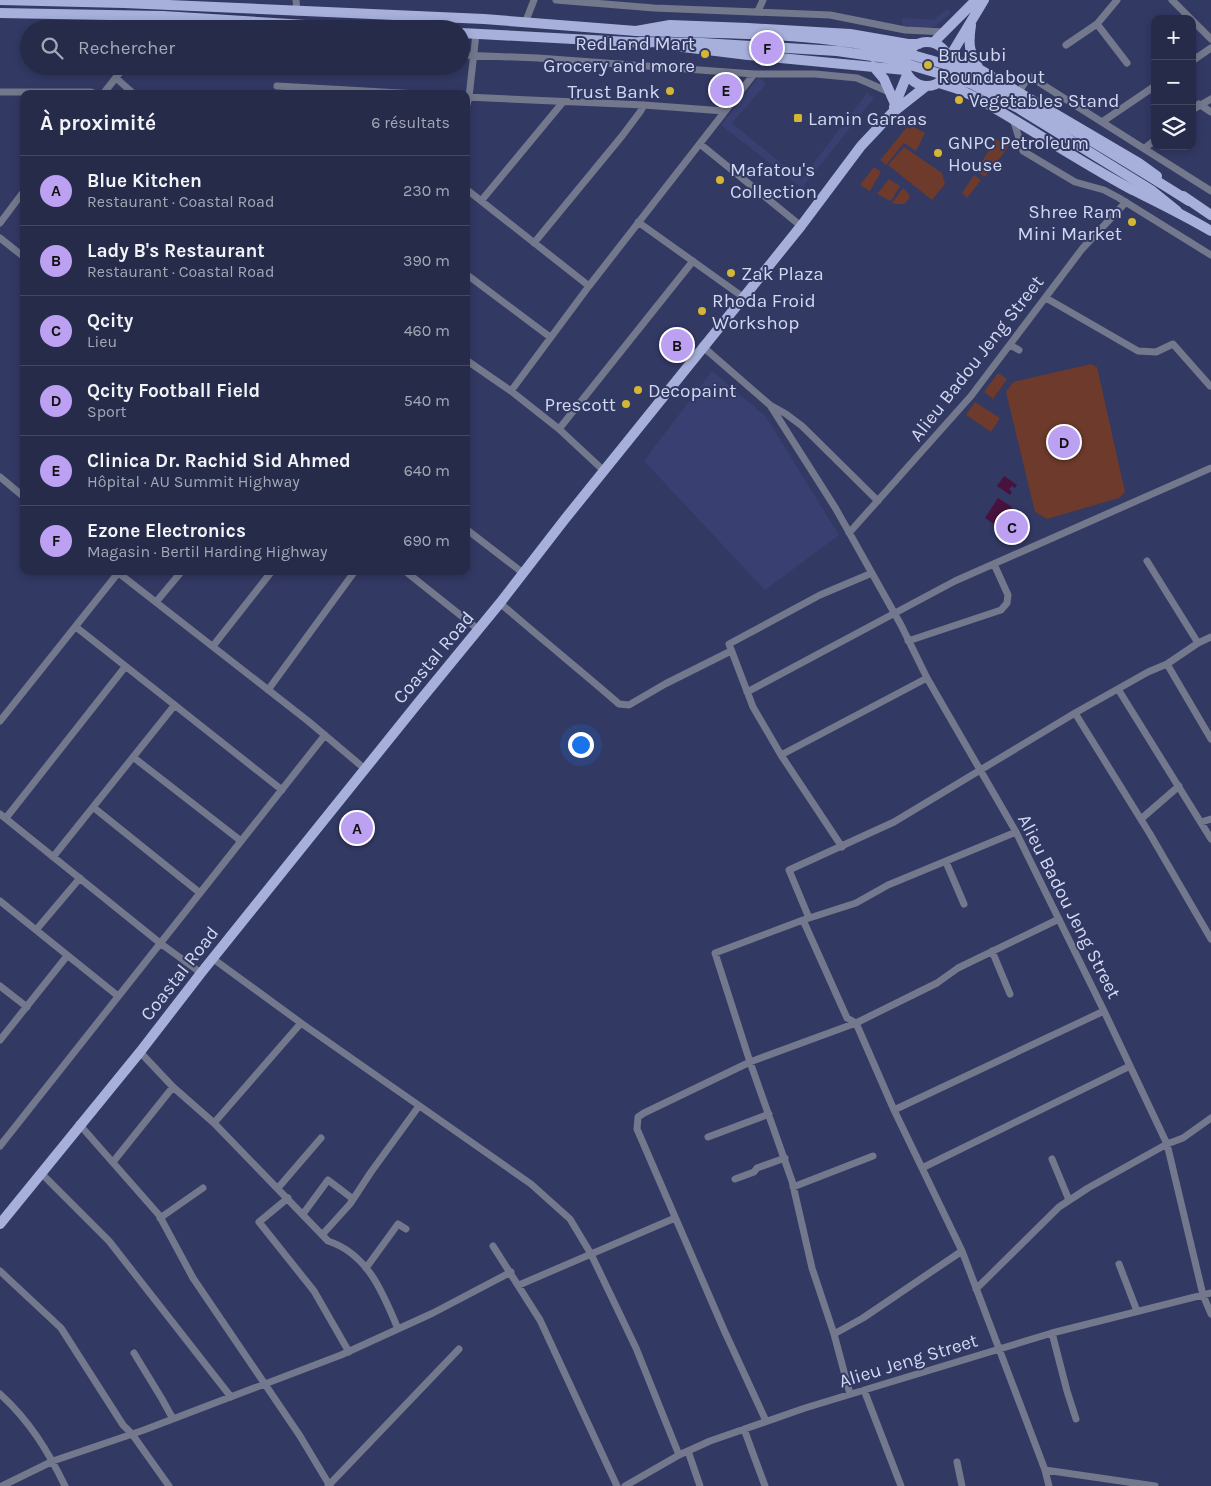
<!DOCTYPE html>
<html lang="fr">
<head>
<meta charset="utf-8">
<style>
	body { margin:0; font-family:Karla,sans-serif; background:#323754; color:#f1f3f6 }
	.controls { position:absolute; right:15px; top:15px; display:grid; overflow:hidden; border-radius:10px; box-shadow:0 2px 8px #0003 }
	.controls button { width:45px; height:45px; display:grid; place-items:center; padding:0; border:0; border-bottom:1px solid #424762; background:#262b4a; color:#f1f3f6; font:25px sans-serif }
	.you { position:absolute; left:580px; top:744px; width:18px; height:18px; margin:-12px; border:4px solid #fff; border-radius:50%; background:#1a73e8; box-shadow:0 0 0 8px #1a73e833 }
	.badge { display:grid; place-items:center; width:32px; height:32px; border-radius:50%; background:#bca0f2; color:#111; font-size:16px; font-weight:700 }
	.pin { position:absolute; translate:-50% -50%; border:2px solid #fff; box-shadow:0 1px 5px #0006 }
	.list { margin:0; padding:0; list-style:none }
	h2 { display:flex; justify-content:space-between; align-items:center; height:65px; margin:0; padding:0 20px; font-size:21px }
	h2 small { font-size:16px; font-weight:400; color:#a4a7b5 }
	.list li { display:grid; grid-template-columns:32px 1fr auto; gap:15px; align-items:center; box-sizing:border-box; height:70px; padding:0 20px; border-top:1px solid #424762 }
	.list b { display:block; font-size:19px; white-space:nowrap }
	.list p { margin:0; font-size:16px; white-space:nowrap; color:#a4a7b5 }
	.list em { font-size:16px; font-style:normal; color:#a4a7b5 }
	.icon { flex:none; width:28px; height:28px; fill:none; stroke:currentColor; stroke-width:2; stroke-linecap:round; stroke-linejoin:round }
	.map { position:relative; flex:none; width:1211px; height:1486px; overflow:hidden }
	.search { position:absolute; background:#262b4a; box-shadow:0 2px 8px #0003; left:20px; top:20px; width:450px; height:55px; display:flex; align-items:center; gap:12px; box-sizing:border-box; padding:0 18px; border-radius:28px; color:#a4a7b5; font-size:19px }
	.panel { position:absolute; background:#262b4a; box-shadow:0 2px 8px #0003; left:20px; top:90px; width:450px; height:485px; border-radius:10px }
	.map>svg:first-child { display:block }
	.built { fill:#394071 }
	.green { fill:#6d3a2c }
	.water { fill:#47123e }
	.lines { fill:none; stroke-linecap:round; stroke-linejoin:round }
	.street { stroke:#73788d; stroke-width:7 }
	.primary { stroke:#a7b0db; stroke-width:10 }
	.primary-bridge { stroke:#a7b0db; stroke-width:10 }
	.poi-dot { fill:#d4b635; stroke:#323963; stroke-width:2 }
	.labels { text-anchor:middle; stroke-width:4; stroke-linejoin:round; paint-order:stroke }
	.poi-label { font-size:19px; fill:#d2d8f2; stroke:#323963; text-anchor:start }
	.street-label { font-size:19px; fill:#d2d8f2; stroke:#323963 }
</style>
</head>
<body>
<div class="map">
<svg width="1211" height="1486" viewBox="0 0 1211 1486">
	<rect width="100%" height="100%" fill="#323963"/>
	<path class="built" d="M947,9L951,13L934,27L903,29L902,18L934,20Z
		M759,77L766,84L732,123L801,180L867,93L874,98L802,188L721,125Z
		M712,371L766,417L839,535L765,590L644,461Z"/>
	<path class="green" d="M912,126L925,133L916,151L904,143L886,165L880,160L907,127L910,129Z
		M996,139L1009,146L985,177L976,171Z
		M904,147L942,173L945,184L932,200L888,165Z
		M874,167L881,172L870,191L860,185Z
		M974,175L981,180L967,198L962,193Z
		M889,179L900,186L891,201L877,194Z
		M903,188L908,193L910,197L905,204H897L892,203Z
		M1091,364L1097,367L1125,492L1119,498L1047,519L1035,512L1006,392L1013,382Z
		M998,373L1007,379L993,399L984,392Z
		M975,402L1000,418L991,432L966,415Z"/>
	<path class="water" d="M1004,476L1017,485L1015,488L1012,486L1009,489L1012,492L1010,495L997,486Z
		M998,498L1012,507L998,527L985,518Z"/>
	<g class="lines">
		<path class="street" d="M296,0L297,12
			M556,0L654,8L830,15L905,30L945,32
			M1172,0L1191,19
			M758,11L763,0
			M1192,20L1211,39
			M525,23L534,0
			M1097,24L1127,63
			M154,29L163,16
			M1066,45L1097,24L1117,0
			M461,55L538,58L754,74H815L857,78L889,92
			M1192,61L1211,48
			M116,78L134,94
			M277,86L418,94
			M0,92H91L96,94
			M1019,92L1029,76L1211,191
			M103,94L125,66
			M466,97L644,105L724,111
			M1199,104L1211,112
			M466,108L469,97L476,34
			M1192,110L1211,99
			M1013,119L1023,151L1075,182L1104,190L1119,198L1211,255
			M1102,122L1155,86
			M700,144L801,226
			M1145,148L1155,140
			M466,189L589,286
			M481,201L563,102
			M638,222L743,297
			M0,223L24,191
			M0,238L24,257
			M534,243L622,136L640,112L644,105
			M466,274L550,337
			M1046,298L1138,351L1156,352L1173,344L1210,386
			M1010,345L1019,350
			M702,346L770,405L786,414L802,426L878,501
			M466,360L511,391L559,429L603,470
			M511,391L589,286L754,74
			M770,405L836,509L901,625L927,678L1016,832L1104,1011L1167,1144L1203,1295L1211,1314
			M559,429L693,261
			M0,477L24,497
			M466,529L523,573
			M849,533L971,396L1082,249L1126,202
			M1147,561L1198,643
			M116,571L308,721L365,769
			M405,571L479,630
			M156,602L182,571
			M500,603C540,638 580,670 619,704L629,705L665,684L731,651
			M76,627L282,790
			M908,641L1001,610L1007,603L1008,595L994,564
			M213,646L272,571
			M1167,664L1211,739
			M1118,689L1211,839
			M268,690L355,571
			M747,692L955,581L1211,468
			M1075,713L1150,834L1211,939
			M0,721L118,573
			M781,755L927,678
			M133,757L241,841
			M93,807L200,893
			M0,814L160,943L201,973
			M6,818L125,667
			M1141,819L1179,786
			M1201,822L1211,819
			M1016,832L888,885L856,903L803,920L847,1018L856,1023L894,1110L962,1251L1045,1470L1049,1486
			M842,847L781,755L753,707L729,644L820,595L872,573
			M53,857L174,706
			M946,862L964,904
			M0,901L118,996
			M809,918L789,870L894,822L1075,713L1148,672L1167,664L1198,643L1211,637
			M36,930L80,878
			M992,951L1010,994
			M212,958L301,1023L531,1184L570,1219L591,1254L636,1348L679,1455
			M0,986L27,1007
			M0,1040L67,956
			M140,1052L173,1087L214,1123L328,1241C368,1254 383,1293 398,1329
			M894,1110L1104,1011
			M214,1123L301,1023
			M79,1124L159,1215L193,1278L300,1436L330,1486
			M708,1137L769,1114
			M0,1146L325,735
			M1052,1159L1069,1200
			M113,1162L173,1087
			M922,1168L1130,1066
			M41,1173L109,1241L231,1397
			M735,1179L754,1172L757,1168L785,1158
			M793,1187L873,1156
			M278,1188L321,1138
			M288,1198L259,1222L314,1291L349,1352
			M303,1214L328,1180L353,1199
			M160,1218L203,1188
			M322,1235L350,1204L371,1172L419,1106
			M493,1246L540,1320L617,1486
			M1119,1264L1137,1311
			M366,1268L398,1224L406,1229
			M0,1271L61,1328L123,1425L132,1434L169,1486
			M519,1285L675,1218
			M976,1289L1059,1207L1088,1188L1167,1144L1183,1138L1211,1118
			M1052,1333L1067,1391L1076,1419
			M834,1334L863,1318L962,1251
			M134,1353L162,1399L173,1419
			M864,1390L901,1486
			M0,1394C29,1420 48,1451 65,1486
			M850,1394L834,1334L812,1268L792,1181L750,1062L856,1023L937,983L958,968L1059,919
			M766,1421L724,1330L637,1129L638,1117L644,1113L750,1062L715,953L803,920
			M744,1429L765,1486
			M688,1451L700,1486
			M957,1462L962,1486
			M1045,1470L1155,1486
			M2,1486L53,1461L144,1430L341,1355L433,1313L511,1272
			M328,1486L459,1349
			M625,1486L679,1455L710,1441L805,1408L1052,1333L1211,1293"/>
		<path class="primary" d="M0,0L124,3L484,19L636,31L670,25L748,28L850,34L908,44H919
			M984,0L949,58L979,69L1139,163L1157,176
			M0,13L163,16L369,29
			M971,25C968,45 969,51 979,69
			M461,33L648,43
			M905 64a22 22 0 1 1 44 0a22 22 0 1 1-44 0Z
			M933,43L976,0
			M675,46L748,55L905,70
			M873,66L884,79L895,104
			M939,83L958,89L977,98C1028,127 1077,160 1129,188C1157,202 1184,215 1211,231
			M894,107L907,75
			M1183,196L1211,215
			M0,1224L140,1052L201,973L418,703L500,603L565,519L801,226L861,146L892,113L925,87"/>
		<path class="primary-bridge" d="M636,31C732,34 830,31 923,58C936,62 950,65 962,70C987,81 1010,94 1033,107C1086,137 1138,169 1189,201
			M640,42L702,43L837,51L886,58L934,72L972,84L1018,108L1151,190L1177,211"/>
	</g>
	<g class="poi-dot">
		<circle cx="705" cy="54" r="5"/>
		<circle cx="928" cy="65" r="5"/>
		<circle cx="670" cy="91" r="5"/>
		<circle cx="959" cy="100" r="5"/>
		<rect x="793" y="113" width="10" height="10" rx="2.5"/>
		<circle cx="938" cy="153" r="5"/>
		<circle cx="720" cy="180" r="5"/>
		<circle cx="1132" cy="222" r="5"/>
		<circle cx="731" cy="273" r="5"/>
		<circle cx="702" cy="311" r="5"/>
		<circle cx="638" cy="390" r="5"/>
		<circle cx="626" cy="404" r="5"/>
	</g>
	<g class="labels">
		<g class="poi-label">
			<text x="695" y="50" text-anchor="end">RedLand Mart<tspan x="695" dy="22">Grocery and more</tspan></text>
			<text x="938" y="61">Brusubi<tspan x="938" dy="22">Roundabout</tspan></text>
			<text x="660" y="98" text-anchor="end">Trust Bank</text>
			<text x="969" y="107">Vegetables Stand</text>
			<text x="808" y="125">Lamin Garaas</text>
			<text x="948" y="149">GNPC Petroleum<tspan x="948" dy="22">House</tspan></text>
			<text x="730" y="176">Mafatou's<tspan x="730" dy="22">Collection</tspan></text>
			<text x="1122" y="218" text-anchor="end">Shree Ram<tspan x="1122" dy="22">Mini Market</tspan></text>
			<text x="741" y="280">Zak Plaza</text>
			<text x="712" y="307">Rhoda Froid<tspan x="712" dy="22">Workshop</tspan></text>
			<text x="648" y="397">Decopaint</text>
			<text x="616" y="411" text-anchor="end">Prescott</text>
		</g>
		<g class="street-label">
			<text transform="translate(976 358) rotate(-52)" y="7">Alieu Badou Jeng Street</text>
			<text transform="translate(433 657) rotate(-50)" y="7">Coastal Road</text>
			<text transform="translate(1070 906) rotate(63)" y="7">Alieu Badou Jeng Street</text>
			<text transform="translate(179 973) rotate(-52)" y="7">Coastal Road</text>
			<text transform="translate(908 1360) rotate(-17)" y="7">Alieu Jeng Street</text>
		</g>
	</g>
</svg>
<div class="controls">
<button>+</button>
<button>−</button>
<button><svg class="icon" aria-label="layers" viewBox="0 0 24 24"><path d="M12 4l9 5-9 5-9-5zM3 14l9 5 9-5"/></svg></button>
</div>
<div class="you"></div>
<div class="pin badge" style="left:357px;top:828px">A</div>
<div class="pin badge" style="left:677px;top:345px">B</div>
<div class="pin badge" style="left:1012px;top:527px">C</div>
<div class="pin badge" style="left:1064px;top:442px">D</div>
<div class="pin badge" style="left:726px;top:90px">E</div>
<div class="pin badge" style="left:767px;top:48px">F</div>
<div class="search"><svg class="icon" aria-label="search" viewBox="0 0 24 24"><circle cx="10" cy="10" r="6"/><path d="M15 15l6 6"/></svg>Rechercher</div>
<section class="panel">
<h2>À proximité<small>6 résultats</small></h2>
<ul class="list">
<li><span class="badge">A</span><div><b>Blue Kitchen</b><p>Restaurant · Coastal Road</p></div><em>230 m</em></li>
<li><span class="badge">B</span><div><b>Lady B's Restaurant</b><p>Restaurant · Coastal Road</p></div><em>390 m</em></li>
<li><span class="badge">C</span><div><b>Qcity</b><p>Lieu</p></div><em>460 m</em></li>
<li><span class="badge">D</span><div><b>Qcity Football Field</b><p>Sport</p></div><em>540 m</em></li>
<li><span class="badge">E</span><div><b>Clinica Dr. Rachid Sid Ahmed</b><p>Hôpital · AU Summit Highway</p></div><em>640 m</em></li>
<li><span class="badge">F</span><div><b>Ezone Electronics</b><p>Magasin · Bertil Harding Highway</p></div><em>690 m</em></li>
</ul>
</section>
</div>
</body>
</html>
